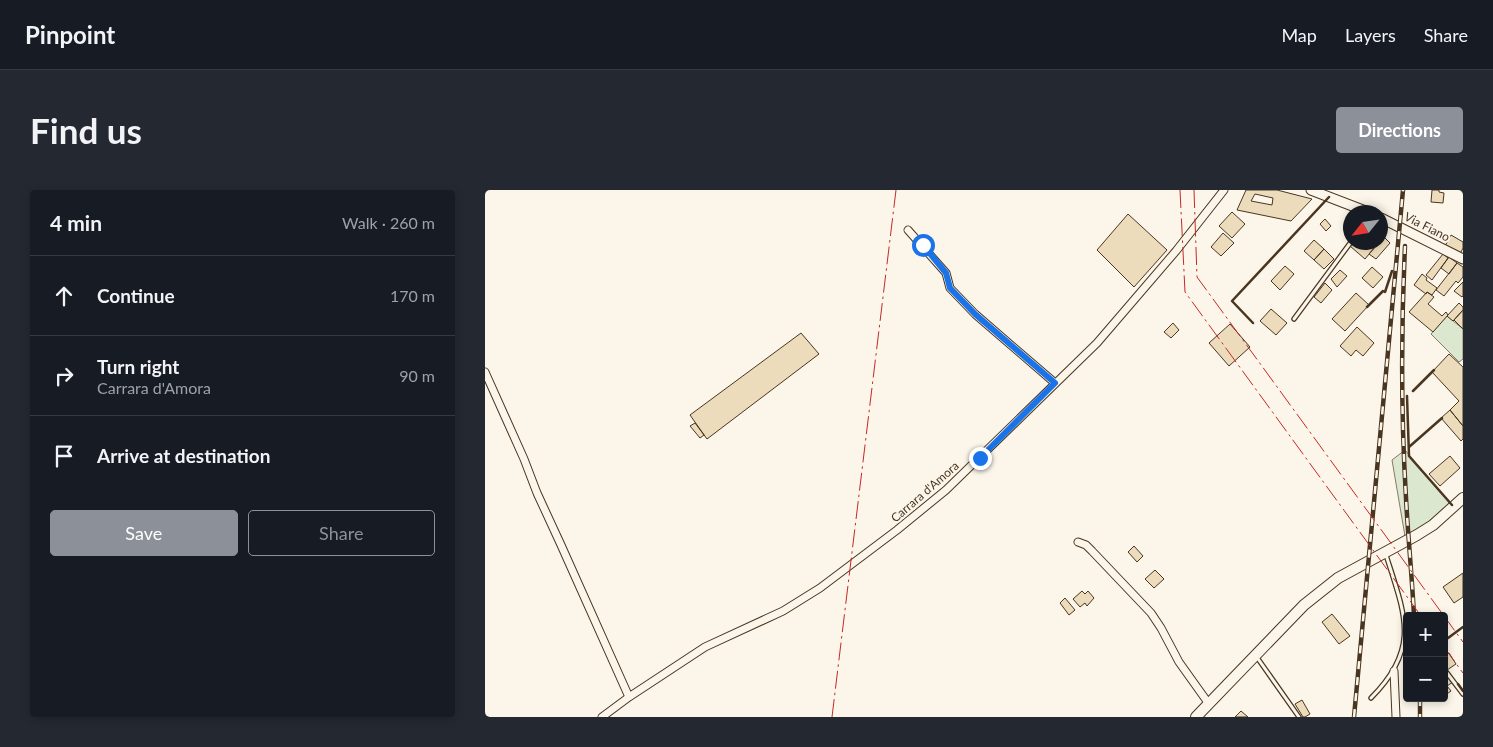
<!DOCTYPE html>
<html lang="en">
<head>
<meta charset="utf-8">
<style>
	body { margin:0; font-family:Lato,sans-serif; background:#242831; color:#f1f3f6 }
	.controls { position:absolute; right:15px; bottom:15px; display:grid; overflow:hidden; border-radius:5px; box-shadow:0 2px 8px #0003 }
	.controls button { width:45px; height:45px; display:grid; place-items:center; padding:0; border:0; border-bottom:1px solid #363941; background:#171b24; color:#f1f3f6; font:25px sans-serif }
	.compass { position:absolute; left:858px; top:15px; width:45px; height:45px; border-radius:50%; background:#171b24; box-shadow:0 2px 8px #0003; rotate:240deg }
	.stop { position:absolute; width:15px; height:15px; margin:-11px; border:4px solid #1a73e8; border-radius:50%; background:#fff }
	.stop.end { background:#1a73e8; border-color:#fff; box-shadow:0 1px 5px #0008 }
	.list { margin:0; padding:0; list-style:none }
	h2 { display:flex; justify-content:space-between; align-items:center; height:65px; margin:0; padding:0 20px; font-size:21px }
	h2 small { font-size:16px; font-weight:400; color:#9ea1a6 }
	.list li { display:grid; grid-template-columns:32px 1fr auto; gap:15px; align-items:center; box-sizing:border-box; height:80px; padding:0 20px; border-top:1px solid #363941 }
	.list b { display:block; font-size:19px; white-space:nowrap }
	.list p { margin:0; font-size:16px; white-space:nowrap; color:#9ea1a6 }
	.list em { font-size:16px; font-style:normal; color:#9ea1a6 }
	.actions { display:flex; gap:10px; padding:15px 20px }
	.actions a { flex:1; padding:11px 0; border:1px solid #8c9099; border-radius:5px; text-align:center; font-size:18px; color:#8c9099 }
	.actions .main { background:#8c9099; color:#fff }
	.icon { flex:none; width:28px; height:28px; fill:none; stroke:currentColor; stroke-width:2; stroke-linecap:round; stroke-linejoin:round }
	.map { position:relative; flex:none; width:978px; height:527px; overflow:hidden; border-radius:5px }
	header { display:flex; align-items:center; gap:30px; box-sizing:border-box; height:70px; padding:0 25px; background:#171b24; border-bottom:1px solid #363941 }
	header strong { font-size:24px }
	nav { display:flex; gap:28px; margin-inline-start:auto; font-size:18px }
	.intro { display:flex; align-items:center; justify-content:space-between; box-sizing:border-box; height:120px; padding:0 30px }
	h1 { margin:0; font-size:35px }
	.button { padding:12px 22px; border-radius:5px; background:#8c9099; color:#fff; font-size:18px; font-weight:700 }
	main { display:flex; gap:30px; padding:0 30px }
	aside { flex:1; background:#171b24; border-radius:5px; box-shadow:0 2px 8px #0003 }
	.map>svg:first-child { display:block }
	.green { fill:#dce7d0; stroke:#887966 }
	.building { fill:#ecdcbc; stroke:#4a3520; fill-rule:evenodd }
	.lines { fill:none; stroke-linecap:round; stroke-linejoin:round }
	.service-casing { stroke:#4a3520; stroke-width:5.5 }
	.minor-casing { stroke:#4a3520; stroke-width:9 }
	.tertiary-casing { stroke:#4a3520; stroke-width:11 }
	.secondary-casing { stroke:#4a3520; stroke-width:12 }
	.service { stroke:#fbf6e9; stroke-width:3 }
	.minor { stroke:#fbf6e9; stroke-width:7 }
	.tertiary { stroke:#fbf6e9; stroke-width:9 }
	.secondary { stroke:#fbf6e9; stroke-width:10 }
	.rail-casing { stroke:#4a3520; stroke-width:4.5 }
	.rail { stroke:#fbf6e9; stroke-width:2.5; stroke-dasharray:8; stroke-linecap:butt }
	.wall { stroke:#4a3520; stroke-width:2.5 }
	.power { stroke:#c62828; stroke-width:1; stroke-dasharray:18 4 2.5 4; stroke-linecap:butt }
	.route { stroke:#1a73e8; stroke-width:6 }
	.labels { text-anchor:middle; stroke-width:4; stroke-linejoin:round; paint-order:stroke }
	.street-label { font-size:12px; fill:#4a3520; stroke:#fbf6e9 }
</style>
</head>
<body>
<header>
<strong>Pinpoint</strong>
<nav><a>Map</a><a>Layers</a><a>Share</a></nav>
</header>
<div class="intro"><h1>Find us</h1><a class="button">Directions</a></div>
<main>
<aside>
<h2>4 min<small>Walk · 260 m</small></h2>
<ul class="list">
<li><svg class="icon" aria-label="ahead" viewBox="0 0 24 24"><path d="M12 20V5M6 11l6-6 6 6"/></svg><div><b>Continue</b></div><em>170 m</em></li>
<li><svg class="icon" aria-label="right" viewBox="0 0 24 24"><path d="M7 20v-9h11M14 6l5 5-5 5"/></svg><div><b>Turn right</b><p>Carrara d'Amora</p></div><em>90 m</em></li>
<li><svg class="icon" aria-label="arrive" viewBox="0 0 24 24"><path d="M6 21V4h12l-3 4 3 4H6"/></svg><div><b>Arrive at destination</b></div></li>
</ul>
<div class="actions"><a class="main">Save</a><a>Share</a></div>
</aside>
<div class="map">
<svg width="978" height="527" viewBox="0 0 978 527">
	<rect width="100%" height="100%" fill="#fbf6e9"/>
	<path class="green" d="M962,126L978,139V169L974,172L946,144Z
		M920,260L968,317L921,352L907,270Z"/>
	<path class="building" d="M761,0H792L827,9L806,31L752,20ZM770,4L788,8L787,15L766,11Z
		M947,0H954V2L959,3L958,13L946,12Z
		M747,22L760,34L747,48L734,36Z
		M643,24L682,60L649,97L612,60Z
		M840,29L846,36L841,41L835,34Z
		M896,40L901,45L896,51Z
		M738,43L749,53L736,66L726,57Z
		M966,45L978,52V58L975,64L960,56Z
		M899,47L905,53L891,69L884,64Z
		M829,50L839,59L829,70L819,61Z
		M868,52H894L880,69L865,56Z
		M839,59L849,69L839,79L829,70Z
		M958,64L963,68L947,90L941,85Z
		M964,67L972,73L964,84L956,78Z
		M972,73L978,77V87L973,93L971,91L959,106L951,100Z
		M800,76L809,84L795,100L786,91Z
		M887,77L898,87L888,98L877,88Z
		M855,80L862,86L852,97L846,89Z
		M937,84L942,88L941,90L952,98L947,105L942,102L941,104L929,95Z
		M978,92V106L977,107L969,101Z
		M840,93L847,100L836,113L829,107Z
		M942,102L949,107L943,114L957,126L961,122L963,125L948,142L924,122Z
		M871,103L884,115L860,141L847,129Z
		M974,113L978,117V120L968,131L962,126Z
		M786,119L802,133L791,145L775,131Z
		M978,120V139L969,130Z
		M688,133L694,140L686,148L679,142Z
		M745,134L765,157L744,176L724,153Z
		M872,137L889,153L878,166L871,160L866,166L855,156Z
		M316,143L334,164L222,249L205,225Z
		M964,164L978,177V236L965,220L974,211L947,182Z
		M965,220L978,236V249L976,251L956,228Z
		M210,233L219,245L215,248L205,236Z
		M965,266L975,278L955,296L944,284Z
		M649,356L658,366L652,372L643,362Z
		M670,380L679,389L669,398L660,389Z
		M978,383V407L969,413L958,397Z
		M597,401L600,404L603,401L609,408L602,416L600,413L595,417L588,409Z
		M580,408L590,420L584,425L575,413Z
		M847,424L865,446L854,454L837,432Z
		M964,463L971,474L962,480L959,475V466Z
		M959,482L968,492L962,496L966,501L959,506Z
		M817,510L825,524L820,527H818L810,514Z
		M756,521L763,527H750Z"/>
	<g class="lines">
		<g class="service-casing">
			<path id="service" d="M809,129L866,52
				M771,466L814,527
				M959,479L978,504
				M886,508C936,458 920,425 901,365"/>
		</g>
		<g class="minor-casing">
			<path id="minor" d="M423,40L461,83L465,98L490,124L570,193
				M0,182L39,269L52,303L76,355L144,507
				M593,352L601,355L607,361L666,423L676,438L694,472L724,514
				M909,481L911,527
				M117,527L144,507L220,457L298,421L335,398L412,340L461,300L612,153L691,61L739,0"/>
		</g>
		<g class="tertiary-casing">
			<path id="tertiary" d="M826,0L883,22
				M896,28L978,69"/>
		</g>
		<g class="secondary-casing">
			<path id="secondary" d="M711,527L819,415L853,388L932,345L948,335L978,308"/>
		</g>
		<use href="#service" class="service"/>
		<use href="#minor" class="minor"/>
		<use href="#tertiary" class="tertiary"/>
		<use href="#secondary" class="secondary"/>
		<g class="rail-casing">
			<path id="rail" d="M920,56C916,140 916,224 921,308C923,347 927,386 929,426
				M935,508V527
				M869,527L918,0"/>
		</g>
		<use href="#rail" class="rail"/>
		<path class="wall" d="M882,117L898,101L900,102L907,81
			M768,133L747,111L844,7
			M928,201L949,180
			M922,206L924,266L967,315
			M924,257L957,228
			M959,451L978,437
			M973,494L978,501"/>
		<path class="power" d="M695,0L700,102L936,426
			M709,0L712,87L959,426
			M959,426L978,452
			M959,457L978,483
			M347,527L411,0"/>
	</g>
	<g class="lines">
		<path class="route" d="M438,55L461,83L465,98L490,124L570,193L495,268"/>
	</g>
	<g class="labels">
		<g class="street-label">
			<text transform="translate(942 37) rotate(27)" y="4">Via Fiano</text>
			<text transform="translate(440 302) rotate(-41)" y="4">Carrara d'Amora</text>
		</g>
	</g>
</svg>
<div class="controls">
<button>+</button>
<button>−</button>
</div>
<svg class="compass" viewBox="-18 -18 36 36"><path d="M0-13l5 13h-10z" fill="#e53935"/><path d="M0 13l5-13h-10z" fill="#9ea1a6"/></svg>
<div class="stop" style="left:438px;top:55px"></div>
<div class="stop end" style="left:495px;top:268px"></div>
</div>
</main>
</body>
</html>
